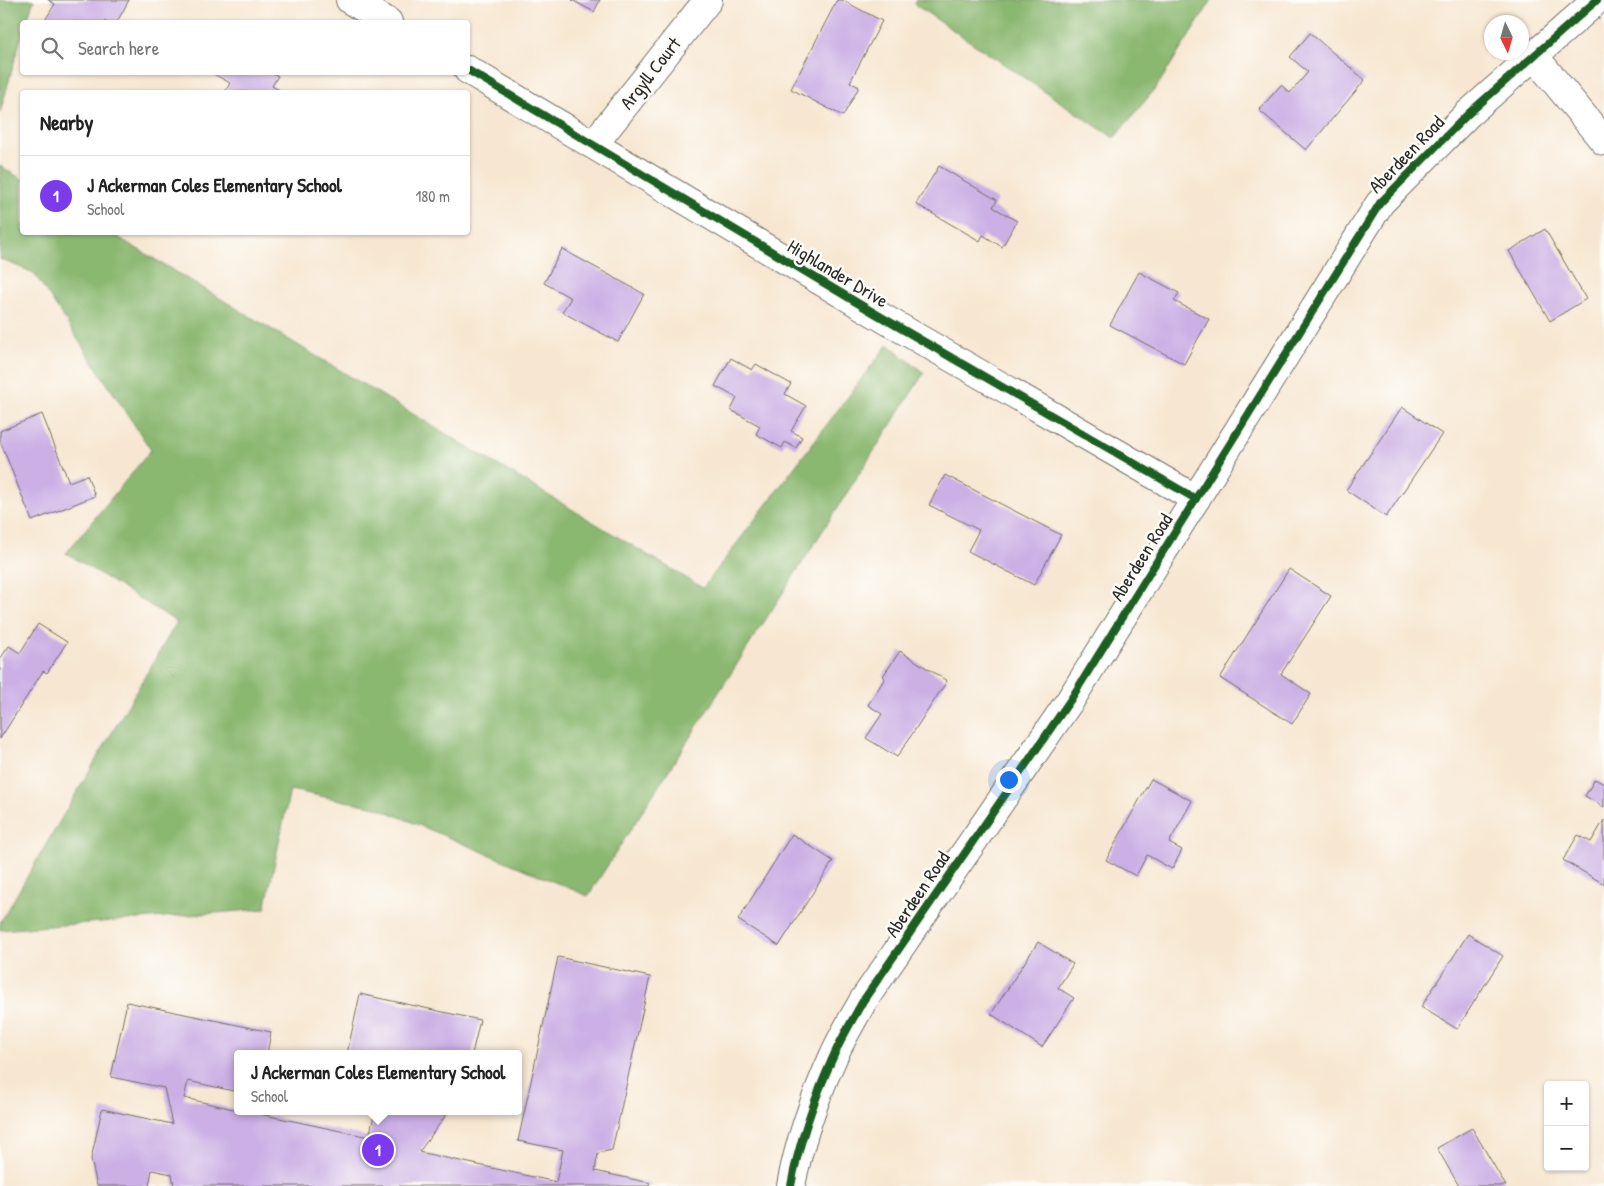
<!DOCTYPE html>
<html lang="en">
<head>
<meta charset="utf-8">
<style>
	body { margin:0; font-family:"Patrick Hand",sans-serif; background:#f2f2f2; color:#222 }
	.controls { position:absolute; right:15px; bottom:15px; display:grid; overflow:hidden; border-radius:5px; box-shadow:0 1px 4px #0004 }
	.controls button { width:45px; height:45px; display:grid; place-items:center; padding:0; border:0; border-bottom:1px solid #e0e0e0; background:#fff; color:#222; font:25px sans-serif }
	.compass { position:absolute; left:1484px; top:15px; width:45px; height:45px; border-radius:50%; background:#fff; box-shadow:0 1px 4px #0004; rotate:175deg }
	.you { position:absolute; left:1008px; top:779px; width:18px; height:18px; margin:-12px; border:4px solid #fff; border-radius:50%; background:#1a73e8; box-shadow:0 0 0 8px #1a73e833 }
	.badge { display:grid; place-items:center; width:32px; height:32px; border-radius:50%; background:#7c3aed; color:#fff; font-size:16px; font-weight:700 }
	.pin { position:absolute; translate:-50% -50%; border:2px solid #fff; box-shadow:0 1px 5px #0006 }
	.popup { position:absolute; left:234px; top:1050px; width:288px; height:65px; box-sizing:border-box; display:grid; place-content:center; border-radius:5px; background:#fff; filter:drop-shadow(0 1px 4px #0005); font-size:16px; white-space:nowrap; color:#767676 }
	.popup b { font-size:19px; color:#222 }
	.popup::after { content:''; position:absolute; left:50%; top:100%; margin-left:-10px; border:10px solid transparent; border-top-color:#fff }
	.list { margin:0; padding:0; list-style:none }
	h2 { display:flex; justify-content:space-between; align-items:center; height:65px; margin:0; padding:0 20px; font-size:21px }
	h2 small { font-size:16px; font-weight:400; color:#767676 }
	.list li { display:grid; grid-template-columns:32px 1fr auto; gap:15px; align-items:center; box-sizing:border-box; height:80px; padding:0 20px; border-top:1px solid #e0e0e0 }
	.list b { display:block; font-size:19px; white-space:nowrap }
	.list p { margin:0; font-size:16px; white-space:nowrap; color:#767676 }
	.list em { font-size:16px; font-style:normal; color:#767676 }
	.icon { flex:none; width:28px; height:28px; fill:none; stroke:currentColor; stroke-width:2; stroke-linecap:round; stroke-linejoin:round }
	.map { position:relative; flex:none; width:1604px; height:1186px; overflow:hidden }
	.search { position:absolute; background:#fff; box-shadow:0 1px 4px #0004; left:20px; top:20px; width:450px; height:55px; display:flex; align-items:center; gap:12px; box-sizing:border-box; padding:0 18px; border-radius:5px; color:#767676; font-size:19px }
	.panel { position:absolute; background:#fff; box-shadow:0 1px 4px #0004; left:20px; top:90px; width:450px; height:145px; border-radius:5px }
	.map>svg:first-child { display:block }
	.forest { fill:#8bb871; stroke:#5b724e }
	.building { fill:#cbafe5 }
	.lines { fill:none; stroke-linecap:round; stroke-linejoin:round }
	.street-casing { stroke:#726d65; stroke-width:30 }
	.street { stroke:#fff; stroke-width:28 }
	.cycleway-casing { stroke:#fdfcf7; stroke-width:11 }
	.cycleway { stroke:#1b5e20; stroke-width:8 }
	.labels { text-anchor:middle; stroke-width:5; stroke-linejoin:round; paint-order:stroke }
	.street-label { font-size:19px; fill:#2b2b2b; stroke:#fdfcf7 }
</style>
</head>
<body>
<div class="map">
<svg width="1604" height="1186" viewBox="0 0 1604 1186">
	<rect width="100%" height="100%" fill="#fdfcf7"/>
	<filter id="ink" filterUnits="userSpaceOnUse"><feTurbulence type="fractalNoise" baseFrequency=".02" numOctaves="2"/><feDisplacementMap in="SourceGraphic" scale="10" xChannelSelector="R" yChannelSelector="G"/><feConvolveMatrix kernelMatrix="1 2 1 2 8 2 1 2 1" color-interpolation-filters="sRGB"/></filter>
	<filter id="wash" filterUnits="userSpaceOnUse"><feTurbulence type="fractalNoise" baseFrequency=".0096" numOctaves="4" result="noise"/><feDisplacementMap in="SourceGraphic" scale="20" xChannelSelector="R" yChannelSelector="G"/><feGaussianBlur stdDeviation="1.12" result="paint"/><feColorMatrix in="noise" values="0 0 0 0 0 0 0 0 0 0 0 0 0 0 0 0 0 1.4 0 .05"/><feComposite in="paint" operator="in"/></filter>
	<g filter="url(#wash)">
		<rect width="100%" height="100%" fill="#f7e7d2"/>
		<path class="forest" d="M0,0H34L26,22H22V34L0,113Z
			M916,0H1212L1156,88L1114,138L914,4Z
			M0,166L22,179V232L111,233L703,588L888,344L924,373L588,896L376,807L290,790L265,909L0,930V923L177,622L66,553L151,450L34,273L0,259Z"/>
		<g id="blocks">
			<path class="building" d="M48,0H129L117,22H44L55,4Z
				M572,0H600L594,12Z
				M837,0H842L882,21L850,82L859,87L843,116L791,89Z
				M1310,33L1365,80L1306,150L1259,110L1281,85L1290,93L1308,72L1290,57Z
				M210,72H271L278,76L272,86L283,92H225L230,83Z
				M939,166L997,200L993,207L1017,221L1002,247L983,235L980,241L916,204Z
				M1545,229L1586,299L1550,321L1509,251Z
				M562,249L644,294L618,342L562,312L571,298L544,283Z
				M1139,272L1179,293L1174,301L1209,319L1184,364L1110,325Z
				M731,358L752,370L756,364L791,384L785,394L806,406L791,431L802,437L796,448L785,442L782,448L756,434L760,426L731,410L737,398L715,386Z
				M1402,407L1442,434L1386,517L1346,490Z
				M42,414L69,482L87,475L95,496L32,521L0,441V431Z
				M945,475L1061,535L1034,585L968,551L979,530L929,505Z
				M1289,569L1331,596L1281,674L1311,694L1292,724L1220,678Z
				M38,624L67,642L47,673L43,671L0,739V659L9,646L20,653Z
				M900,651L947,681L897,757L866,738L882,714L868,705L885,678L883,676Z
				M1151,779L1192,801L1169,843L1182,850L1172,869L1147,855L1136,876L1106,860Z
				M1595,779L1604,784V807L1585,796Z
				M1604,820V884L1563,860L1578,835L1591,842Z
				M792,834L833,861L779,946L738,920Z
				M1468,934L1503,956L1457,1029L1421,1007Z
				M1038,942L1073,964L1058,988L1074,998L1042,1047L991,1014Z
				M558,957L650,977L612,1150L598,1153L595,1171L650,1183L649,1186H174L172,1174L152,1170L149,1186H97L91,1159L102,1109L172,1124L164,1088L111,1077L127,1002L271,1032L267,1054H238V1092L188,1081L184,1098L238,1110V1111H246L369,1137L375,1111H449L419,1152L556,1182L563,1150L518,1141Z
				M360,994L480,1020L472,1054H347Z
				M1472,1128L1506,1186H1459L1437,1148Z"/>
		</g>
	</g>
	<g filter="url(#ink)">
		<use href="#blocks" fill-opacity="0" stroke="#726d65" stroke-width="1"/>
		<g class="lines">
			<g class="street-casing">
				<path id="street" d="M350,0L388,22
					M1534,56L1604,141
					M468,70L871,311L1196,499
					M593,145L708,0
					M791,1186C799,1141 815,1097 834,1055C842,1037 853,1019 863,1001L1071,699L1380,203L1468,114L1597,0"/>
			</g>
			<use href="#street" class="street"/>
			<g class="cycleway-casing">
				<path id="cycleway" d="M468,70L871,311L1196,499
					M791,1186C799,1141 815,1097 834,1055C842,1037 853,1019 863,1001L1071,699L1380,203L1468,114L1597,0"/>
			</g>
			<use href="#cycleway" class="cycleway"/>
		</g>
	</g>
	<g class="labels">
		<g class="street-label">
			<text transform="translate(650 73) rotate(-52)" y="7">Argyll Court</text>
			<text transform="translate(1406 154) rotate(-46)" y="7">Aberdeen Road</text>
			<text transform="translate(838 273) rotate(31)" y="7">Highlander Drive</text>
			<text transform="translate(1141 557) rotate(-58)" y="7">Aberdeen Road</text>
			<text transform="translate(917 894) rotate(-56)" y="7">Aberdeen Road</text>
		</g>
	</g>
</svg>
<div class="controls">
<button>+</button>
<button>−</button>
</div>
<svg class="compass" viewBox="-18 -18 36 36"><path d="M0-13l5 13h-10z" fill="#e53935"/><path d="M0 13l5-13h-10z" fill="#767676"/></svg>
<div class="you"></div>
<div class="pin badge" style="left:378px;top:1150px">1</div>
<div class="popup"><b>J Ackerman Coles Elementary School</b>School</div>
<div class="search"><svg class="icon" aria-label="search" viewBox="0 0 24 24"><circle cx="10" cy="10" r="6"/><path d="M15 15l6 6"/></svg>Search here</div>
<section class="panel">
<h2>Nearby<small></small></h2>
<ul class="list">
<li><span class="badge">1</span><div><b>J Ackerman Coles Elementary School</b><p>School</p></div><em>180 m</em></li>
</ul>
</section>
</div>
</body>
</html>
